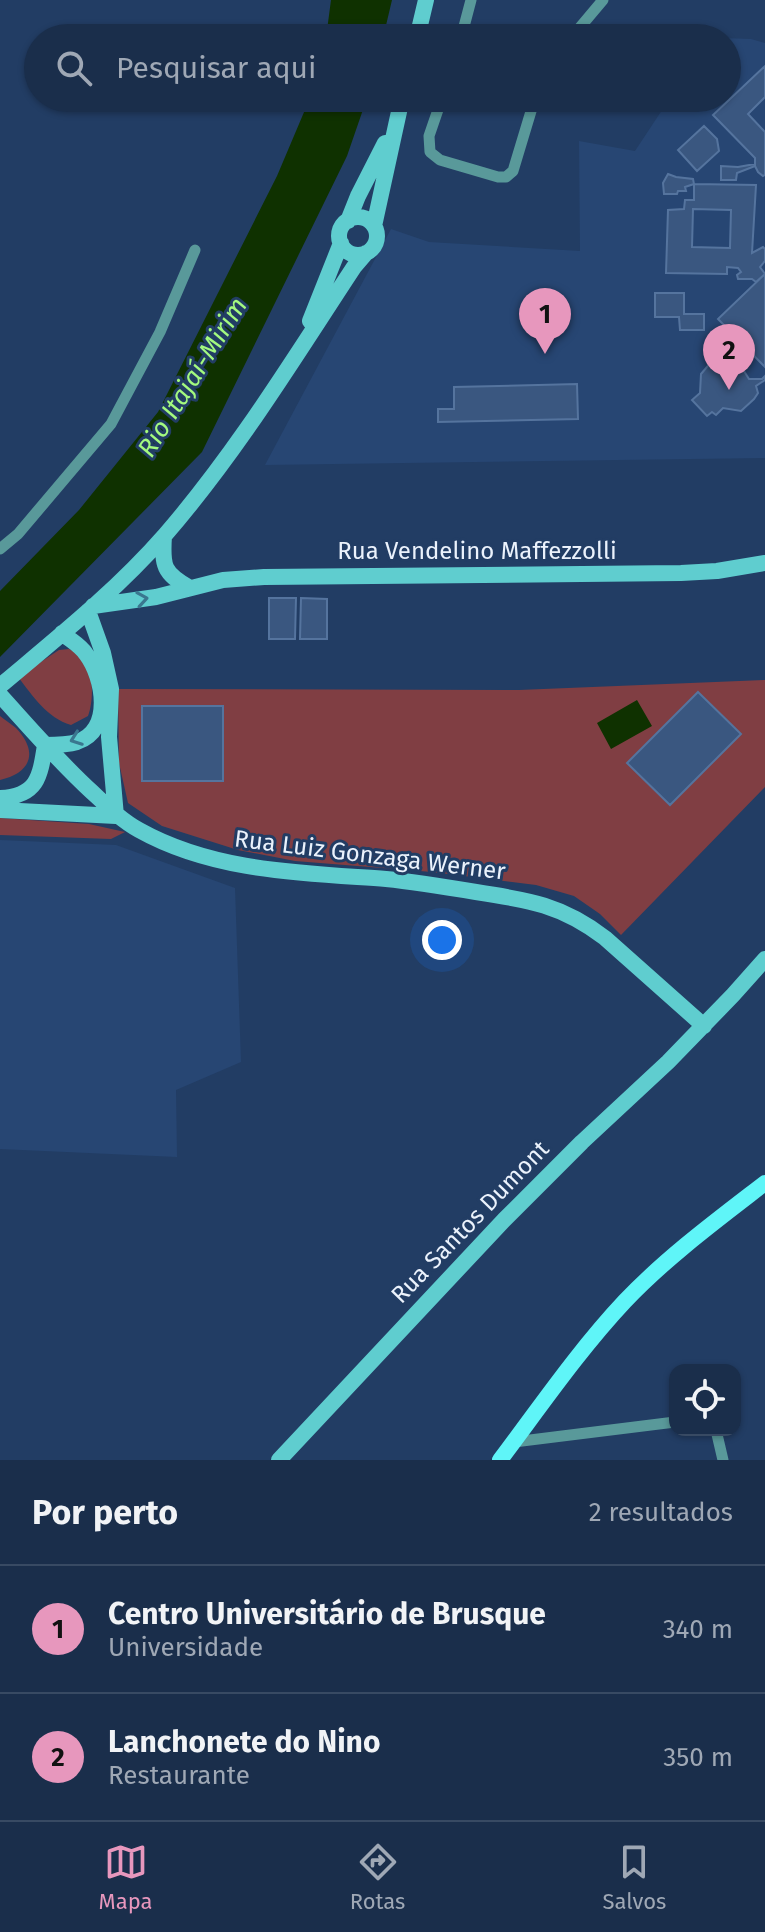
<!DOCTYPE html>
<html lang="pt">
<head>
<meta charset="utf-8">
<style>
	body { margin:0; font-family:"Fira Sans",sans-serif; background:#273a55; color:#f1f3f6 }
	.controls { position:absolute; right:24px; bottom:24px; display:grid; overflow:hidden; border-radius:16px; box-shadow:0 2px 6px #0004 }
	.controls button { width:72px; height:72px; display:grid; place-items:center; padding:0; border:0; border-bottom:2px solid #384a63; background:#1a2e4b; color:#f1f3f6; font:40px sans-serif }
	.you { position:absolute; left:442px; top:940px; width:28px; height:28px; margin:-20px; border:6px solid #fff; border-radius:50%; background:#1a73e8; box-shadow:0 0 0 12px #1a73e833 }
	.badge { display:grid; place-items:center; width:52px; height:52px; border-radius:50%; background:#e797bd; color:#111; font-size:26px; font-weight:700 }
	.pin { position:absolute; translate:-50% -66px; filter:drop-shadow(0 2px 4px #0008) }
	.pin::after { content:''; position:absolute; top:42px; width:28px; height:24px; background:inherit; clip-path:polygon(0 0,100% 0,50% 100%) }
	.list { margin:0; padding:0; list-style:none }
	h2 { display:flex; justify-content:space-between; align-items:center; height:104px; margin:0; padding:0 32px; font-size:34px }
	h2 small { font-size:26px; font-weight:400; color:#9fa8b5 }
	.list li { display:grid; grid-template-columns:52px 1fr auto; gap:24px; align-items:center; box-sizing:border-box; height:128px; padding:0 32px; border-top:2px solid #384a63 }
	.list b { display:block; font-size:30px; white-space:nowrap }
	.list p { margin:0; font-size:26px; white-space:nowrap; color:#9fa8b5 }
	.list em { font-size:26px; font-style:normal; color:#9fa8b5 }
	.icon { flex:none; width:44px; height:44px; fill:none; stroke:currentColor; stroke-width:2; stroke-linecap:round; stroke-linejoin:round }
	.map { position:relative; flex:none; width:765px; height:1460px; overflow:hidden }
	.search { position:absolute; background:#1a2e4b; box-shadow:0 2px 6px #0004; left:24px; right:24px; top:24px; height:88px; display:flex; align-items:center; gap:20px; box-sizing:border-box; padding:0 28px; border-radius:44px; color:#9fa8b5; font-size:30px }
	.sheet { height:360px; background:#1a2e4b }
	nav { display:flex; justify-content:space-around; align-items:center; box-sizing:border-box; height:112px; border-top:2px solid #384a63; background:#1a2e4b; font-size:22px; color:#9fa8b5 }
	nav a { display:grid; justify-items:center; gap:4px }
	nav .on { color:#e797bd }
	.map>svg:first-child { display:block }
	.built { fill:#274673 }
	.green { fill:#803e43 }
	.water { fill:#0f3100 }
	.building { fill:#3a5780; stroke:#55749e; stroke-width:2; fill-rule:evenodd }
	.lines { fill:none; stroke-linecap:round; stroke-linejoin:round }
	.street { stroke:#59999a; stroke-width:11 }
	.secondary { stroke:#5fcdcf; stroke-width:16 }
	.primary { stroke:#5ff5f8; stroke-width:16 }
	.oneway { stroke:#3a778f }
	.labels { text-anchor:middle; stroke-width:6; stroke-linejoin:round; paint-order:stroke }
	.street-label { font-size:24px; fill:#ebf2fc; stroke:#223d64 }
	.water-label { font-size:26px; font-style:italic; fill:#a4fa7f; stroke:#223d64 }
</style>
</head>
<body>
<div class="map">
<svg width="765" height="1460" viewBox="0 0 765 1460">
	<rect width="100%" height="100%" fill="#223d64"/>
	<path class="built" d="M694,37L751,39L765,43V458L265,465L391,229L429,242L580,251L579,141L635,151L670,98H727V38H694Z
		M0,840L116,845L235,888L241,1062L176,1090L177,1157L0,1149Z"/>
	<path class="green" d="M69,649C73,651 78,652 82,656C94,668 94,701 88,716L71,725C47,718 33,696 18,677L59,650Z
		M765,680V787L621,935L600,914L574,896L536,885L432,872L295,861L238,850L162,826L128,803L119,763L118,689L519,690Z
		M0,716C5,720 11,724 16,728C39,752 31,773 0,780Z
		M0,818L89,824L125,832L111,839L0,835Z"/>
	<path class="water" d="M331,0H392L383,38H326Z
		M310,98H367L347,156L202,452L0,657V591L79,510L158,412L277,176Z
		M637,700L652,726L611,749L597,723Z"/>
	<path class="building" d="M765,66V97L748,114L765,132V175L763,176L758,172L755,166V158L713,115Z
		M704,126L717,139L719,151L697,171L678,150Z
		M755,164V166L737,173L736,180H721V166L738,167Z
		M668,174L676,177L693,179L694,184L685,187L686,191H678L677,194H664L663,183Z
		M694,184L756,185L752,253L763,247L765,249V261L760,267L765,274L756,282L752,279H738L737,275L741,272L738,268L727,267V274L666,273L668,210L684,209L685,200H694ZM693,209L731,210L730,248L692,247Z
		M765,274V367L718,319Z
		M655,293H684V314H704V330H680L679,317H655Z
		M726,360H733L742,368L749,379H762L765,376V380L756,386L758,393L754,399L741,411L723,408L716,415L712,412L707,416L692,400L700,393L701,374L712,361Z
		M577,384L578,419L438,422V409H454V387Z
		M269,598H296L295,639H269Z
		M301,598L327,599V639H300Z
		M698,692L741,734L670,805L627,763Z
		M142,706H223V781H142Z"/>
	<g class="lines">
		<path class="street" d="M461,38L471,0
			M571,38L603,0
			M442,98L429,136L430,152L440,160L498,177H506L513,171L535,98
			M0,549L18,534L111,424L160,332L195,250
			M716,1430L723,1460
			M514,1442L675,1422"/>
		<path class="secondary" d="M417,38L426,0
			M339 236a19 19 0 1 1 38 0a19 19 0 1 1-38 0Z
			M348,221L358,196L385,143
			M374,226L402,98
			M310,321L341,243
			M164,536C162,566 163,573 190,588
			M93,606L156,597L223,580L264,577L681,573L717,571L765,563
			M88,611L103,653L111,689L109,737L116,816
			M0,686C57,638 116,591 165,535C237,452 294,358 354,267L366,253
			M0,695C30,728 59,762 92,792C107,806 121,820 139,830C214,872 303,873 386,879C416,882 446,887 476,892C529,900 562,905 605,938L704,1026
			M45,745C55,745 67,745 77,742C113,730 104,678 86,654C80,645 70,640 62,633
			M0,798C37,796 40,778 45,745
			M0,810L116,816
			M279,1460L504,1220L582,1142L668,1062L733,995L765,959"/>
		<path class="primary" d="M500,1460C540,1407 579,1350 625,1301C667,1257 717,1220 765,1183"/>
	</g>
	<defs><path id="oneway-chevron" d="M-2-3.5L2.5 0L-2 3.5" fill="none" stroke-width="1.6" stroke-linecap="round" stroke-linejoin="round" transform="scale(2)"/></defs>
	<g class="oneway">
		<use href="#oneway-chevron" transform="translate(142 599) rotate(-9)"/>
		<use href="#oneway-chevron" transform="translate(76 739) rotate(160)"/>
	</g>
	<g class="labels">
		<g class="street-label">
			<text x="477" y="559">Rua Vendelino Maffezzolli</text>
			<text transform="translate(370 855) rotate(7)" y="8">Rua Luiz Gonzaga Werner</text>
			<text transform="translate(470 1222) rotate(-46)" y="8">Rua Santos Dumont</text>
		</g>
		<g class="water-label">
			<text transform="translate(192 377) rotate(-58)" y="9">Rio Itajaí-Mirim</text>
		</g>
	</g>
</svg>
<div class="controls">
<button><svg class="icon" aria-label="locate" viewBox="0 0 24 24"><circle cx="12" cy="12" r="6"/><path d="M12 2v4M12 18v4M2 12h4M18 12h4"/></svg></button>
</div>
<div class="you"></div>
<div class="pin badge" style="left:545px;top:354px">1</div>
<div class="pin badge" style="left:729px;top:390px">2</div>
<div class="search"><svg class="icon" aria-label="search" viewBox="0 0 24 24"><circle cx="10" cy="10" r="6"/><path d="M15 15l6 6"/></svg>Pesquisar aqui</div>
</div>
<section class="sheet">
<h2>Por perto<small>2 resultados</small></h2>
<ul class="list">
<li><span class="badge">1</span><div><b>Centro Universitário de Brusque</b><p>Universidade</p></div><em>340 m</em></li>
<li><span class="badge">2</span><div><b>Lanchonete do Nino</b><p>Restaurante</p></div><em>350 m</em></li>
</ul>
</section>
<nav>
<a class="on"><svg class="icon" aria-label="map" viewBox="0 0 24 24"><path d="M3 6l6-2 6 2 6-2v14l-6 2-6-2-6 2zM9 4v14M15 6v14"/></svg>Mapa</a>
<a><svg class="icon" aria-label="directions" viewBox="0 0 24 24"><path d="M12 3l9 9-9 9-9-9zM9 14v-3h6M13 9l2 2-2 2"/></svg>Rotas</a>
<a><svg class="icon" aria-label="saved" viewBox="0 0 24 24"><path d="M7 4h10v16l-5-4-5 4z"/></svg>Salvos</a>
</nav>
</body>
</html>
